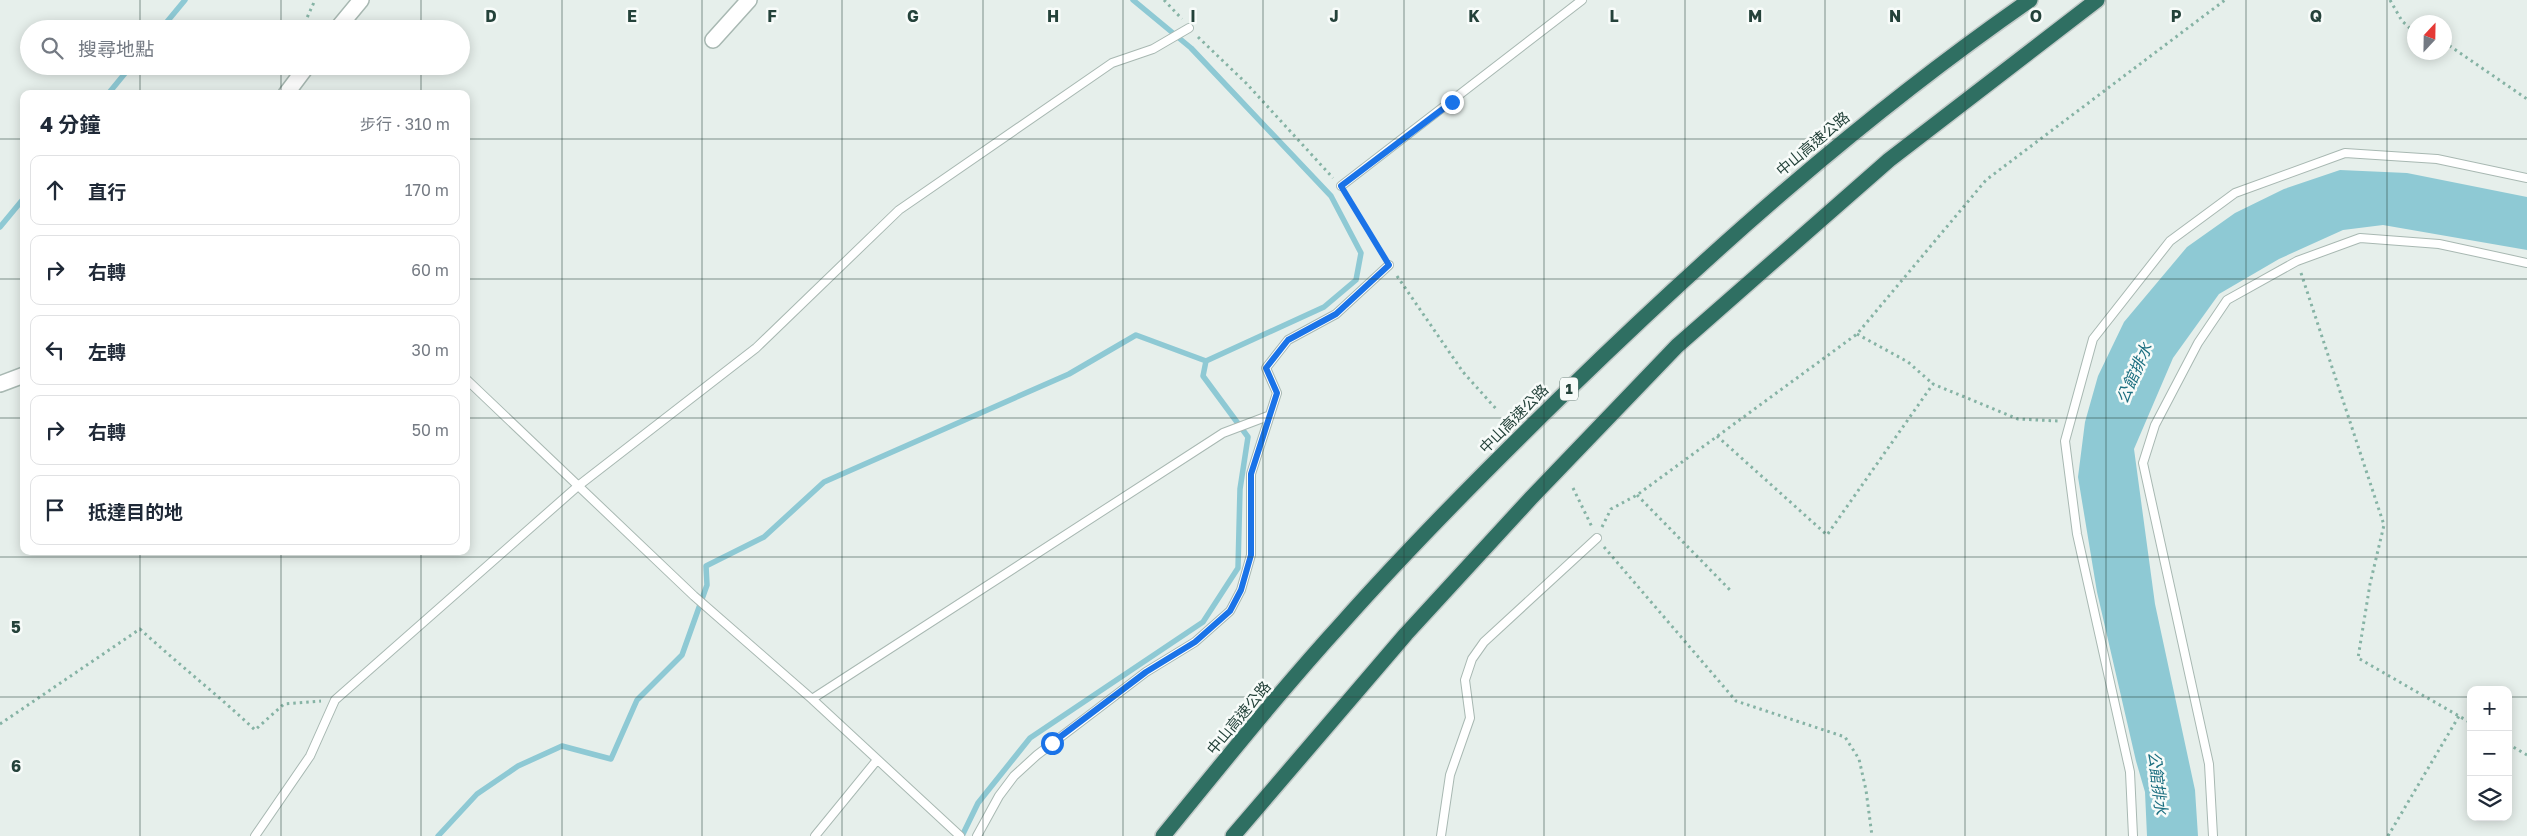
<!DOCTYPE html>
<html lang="zh-TW">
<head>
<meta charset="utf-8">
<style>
	body { margin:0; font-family:"Golos Text","Noto Sans TC",sans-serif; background:#f6f6f7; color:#1f2937 }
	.controls { position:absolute; right:15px; bottom:15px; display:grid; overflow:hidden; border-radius:10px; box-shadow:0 2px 12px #0003 }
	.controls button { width:45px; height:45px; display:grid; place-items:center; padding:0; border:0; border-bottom:1px solid #e0e1e3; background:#fff; color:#1f2937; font:25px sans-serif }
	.compass { position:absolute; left:2407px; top:15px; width:45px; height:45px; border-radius:50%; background:#fff; box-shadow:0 2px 12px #0003; rotate:22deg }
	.stop { position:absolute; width:15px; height:15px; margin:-11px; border:4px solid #1a73e8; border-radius:50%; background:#fff }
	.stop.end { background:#1a73e8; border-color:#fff; box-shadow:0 1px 5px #0008 }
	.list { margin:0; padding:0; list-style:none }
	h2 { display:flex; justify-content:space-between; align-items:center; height:65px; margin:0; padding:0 20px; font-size:21px }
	h2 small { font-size:16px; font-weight:400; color:#747a83 }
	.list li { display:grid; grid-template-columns:32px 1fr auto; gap:15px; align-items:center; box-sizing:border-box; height:70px; margin:0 10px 10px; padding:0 10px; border:1px solid #e0e1e3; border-radius:10px }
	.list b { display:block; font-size:19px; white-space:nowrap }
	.list em { font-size:16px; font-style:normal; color:#747a83 }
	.icon { flex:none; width:28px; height:28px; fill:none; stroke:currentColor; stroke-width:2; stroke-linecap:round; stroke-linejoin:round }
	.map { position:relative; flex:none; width:2527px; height:836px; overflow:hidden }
	.search { position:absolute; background:#fff; box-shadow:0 2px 12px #0003; left:20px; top:20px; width:450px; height:55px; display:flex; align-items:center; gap:12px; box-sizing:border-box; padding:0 18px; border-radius:28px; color:#747a83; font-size:19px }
	.panel { position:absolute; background:#fff; box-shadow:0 2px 12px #0003; left:20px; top:90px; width:450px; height:465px; border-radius:10px }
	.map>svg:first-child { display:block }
	.water { fill:#8ec9d4 }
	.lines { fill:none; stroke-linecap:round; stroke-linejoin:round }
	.stream { stroke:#8ec9d4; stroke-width:5.5 }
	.service-casing { stroke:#a8b8b2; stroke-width:10 }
	.minor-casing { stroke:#a8b8b2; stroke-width:18 }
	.motorway-casing { stroke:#c2cac8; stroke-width:18 }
	.path { stroke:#86b3a5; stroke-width:3; stroke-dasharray:2.5 4; stroke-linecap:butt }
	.service { stroke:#fff; stroke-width:8 }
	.minor { stroke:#fff; stroke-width:15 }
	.motorway { stroke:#2f6f62; stroke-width:15 }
	.route { stroke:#1a73e8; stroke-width:6 }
	.grid { fill:none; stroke:#24423a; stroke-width:1; stroke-opacity:0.55 }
	.labels { text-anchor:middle; stroke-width:5; stroke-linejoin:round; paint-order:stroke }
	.shield { fill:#f7fbf9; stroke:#637a73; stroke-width:1 }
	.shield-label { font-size:14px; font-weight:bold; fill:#24423a }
	.street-label { font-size:15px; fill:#24423a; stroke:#f7fbf9 }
	.water-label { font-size:16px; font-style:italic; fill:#1c6f80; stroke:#f7fbf9 }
	.grid-label { font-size:16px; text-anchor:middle; font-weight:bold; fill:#24423a; stroke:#f7fbf9; stroke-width:5; stroke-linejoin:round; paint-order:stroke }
</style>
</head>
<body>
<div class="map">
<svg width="2527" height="836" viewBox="0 0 2527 836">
	<rect width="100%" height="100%" fill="#e6efeb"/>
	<path class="water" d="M2340,170L2407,173L2527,197V250L2383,225L2343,230L2279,259L2219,294L2173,358L2134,449L2155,604L2195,790L2198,836H2147L2145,792L2136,761L2097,592L2078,477L2085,422L2098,376L2124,322L2187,247L2235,213L2284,189Z"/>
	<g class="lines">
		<path class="stream" d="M161,29L185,0
			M108,94L131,66
			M0,227L24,198
			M438,836L477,794L518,766L562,746L611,759L637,700L682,655L707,585L706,566L764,537L824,482L1069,374L1136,335L1206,361L1324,307L1356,280L1361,253L1331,196L1191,48L1133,0
			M962,836L978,803L1030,738L1203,622L1238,568L1240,489L1248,437L1203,376L1206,361"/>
		<g class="service-casing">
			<path id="service" d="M1341,186L1582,0
				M466,379L694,596L812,699L960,836
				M812,699L1223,433L1268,416
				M255,836L310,756L335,700L578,486L756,348L899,210L1112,63L1153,49L1189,28
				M815,836L877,760
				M977,836L999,796L1014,776L1037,755L1146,672L1195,642L1230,611L1241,590L1251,555V474L1277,393L1266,368L1288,340L1336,314L1389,265
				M1441,836L1450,775L1470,718L1465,680L1472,659L1484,642L1597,538
				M2133,836L2130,772L2077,534L2065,441L2093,339L2170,241L2235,193L2345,153L2437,159L2527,178
				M2213,836L2209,764L2143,463L2155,425L2198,343L2227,300L2297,261L2360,238L2439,244L2527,263"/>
		</g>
		<g class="minor-casing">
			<path id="minor" d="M337,29L361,0
				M713,40L749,0
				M286,94L307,66
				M0,384L24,375"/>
		</g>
		<g class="motorway-casing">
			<path id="motorway" d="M1163,836C1222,764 1280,691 1343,622C1414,542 1490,466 1567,391C1712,250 1863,116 2030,0
				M1233,836L1406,634L1531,498L1677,346L1889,160L2097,0"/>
		</g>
		<path class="path" d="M1164,0L1182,19
			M2390,0L2402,21L2414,32
			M302,29L315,0
			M1198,37L1246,83L1333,178
			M2444,42L2527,99
			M1346,195L1382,254
			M2301,273L2384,525L2370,584L2358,658L2471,723
			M1397,276L1463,372L1498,411
			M1857,334L1908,362L1933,384
			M1717,436L1827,535L1933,384L2018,419L2058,421
			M1573,488L1592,527
			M1637,495L1730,590
			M1602,527L1611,509L1637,495L1857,334L1986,180L2225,0
			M1604,547L1736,701L1845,737L1859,759L1866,790L1872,836
			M0,724L140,629C178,664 218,695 255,730L284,704L321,701
			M2508,744L2527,755
			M2388,836L2459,716"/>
		<use href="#service" class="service"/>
		<use href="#minor" class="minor"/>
		<use href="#motorway" class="motorway"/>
	</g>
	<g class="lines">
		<path class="route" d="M1052,743L1146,672L1195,642L1230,611L1241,590L1251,555V474L1277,393L1266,368L1288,340L1336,314L1389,265L1341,186L1452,102"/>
	</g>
	<path class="grid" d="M140,0V29M281,0V29M421,0V29M562,0V836M702,0V836M842,0V836M983,0V836M1123,0V836M1263,0V836M1404,0V836M1544,0V836M1685,0V836M1825,0V836M1965,0V836M2106,0V836M2246,0V836M2387,0V836M140,66V94M281,66V94M421,66V94M0,139H24M466,139H2527M0,279H24M466,279H2527M0,418H24M466,418H2527M140,551V836M281,551V836M421,551V836M0,557H2527M0,697H2471M2508,697H2527"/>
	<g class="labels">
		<rect class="shield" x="1560" y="377.5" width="18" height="23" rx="4"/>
		<g class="shield-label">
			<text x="1569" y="394">1</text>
		</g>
		<g class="street-label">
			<text transform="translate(1813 144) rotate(-40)" y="5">中山高速公路</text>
			<text transform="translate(1514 419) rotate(-45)" y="5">中山高速公路</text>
			<text transform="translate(1239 718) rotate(-50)" y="5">中山高速公路</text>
		</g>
		<g class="water-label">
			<text transform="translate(2134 373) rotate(-66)" y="6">公館排水</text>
			<text transform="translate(2158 783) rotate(83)" y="6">公館排水</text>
		</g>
	</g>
	<g class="grid-label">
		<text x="491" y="22">D</text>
		<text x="632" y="22">E</text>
		<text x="772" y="22">F</text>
		<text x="913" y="22">G</text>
		<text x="1053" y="22">H</text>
		<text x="1193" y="22">I</text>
		<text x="1334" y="22">J</text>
		<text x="1474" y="22">K</text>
		<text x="1614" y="22">L</text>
		<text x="1755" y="22">M</text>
		<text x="1895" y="22">N</text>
		<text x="2036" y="22">O</text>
		<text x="2176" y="22">P</text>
		<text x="2316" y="22">Q</text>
		<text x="16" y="633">5</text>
		<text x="16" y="772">6</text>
	</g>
</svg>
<div class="controls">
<button>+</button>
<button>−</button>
<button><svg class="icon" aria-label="layers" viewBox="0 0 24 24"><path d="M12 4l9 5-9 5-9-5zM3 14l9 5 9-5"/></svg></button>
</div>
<svg class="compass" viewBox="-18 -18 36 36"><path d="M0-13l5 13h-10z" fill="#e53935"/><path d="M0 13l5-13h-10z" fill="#747a83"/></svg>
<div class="stop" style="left:1052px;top:743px"></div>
<div class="stop end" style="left:1452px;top:102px"></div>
<div class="search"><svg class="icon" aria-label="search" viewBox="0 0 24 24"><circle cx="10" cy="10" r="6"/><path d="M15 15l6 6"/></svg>搜尋地點</div>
<section class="panel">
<h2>4 分鐘<small>步行 · 310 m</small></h2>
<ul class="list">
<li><svg class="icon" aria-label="ahead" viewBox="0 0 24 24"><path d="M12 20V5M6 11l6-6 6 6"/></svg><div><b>直行</b></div><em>170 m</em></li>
<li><svg class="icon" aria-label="right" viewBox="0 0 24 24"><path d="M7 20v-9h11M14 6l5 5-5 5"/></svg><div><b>右轉</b></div><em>60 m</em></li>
<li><svg class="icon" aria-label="left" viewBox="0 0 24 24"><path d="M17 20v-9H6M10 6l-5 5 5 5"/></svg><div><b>左轉</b></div><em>30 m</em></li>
<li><svg class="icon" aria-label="right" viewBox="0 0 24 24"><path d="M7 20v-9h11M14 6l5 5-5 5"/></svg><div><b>右轉</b></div><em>50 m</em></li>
<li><svg class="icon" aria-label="arrive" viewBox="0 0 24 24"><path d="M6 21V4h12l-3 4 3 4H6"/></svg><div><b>抵達目的地</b></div></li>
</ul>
</section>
</div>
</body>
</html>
